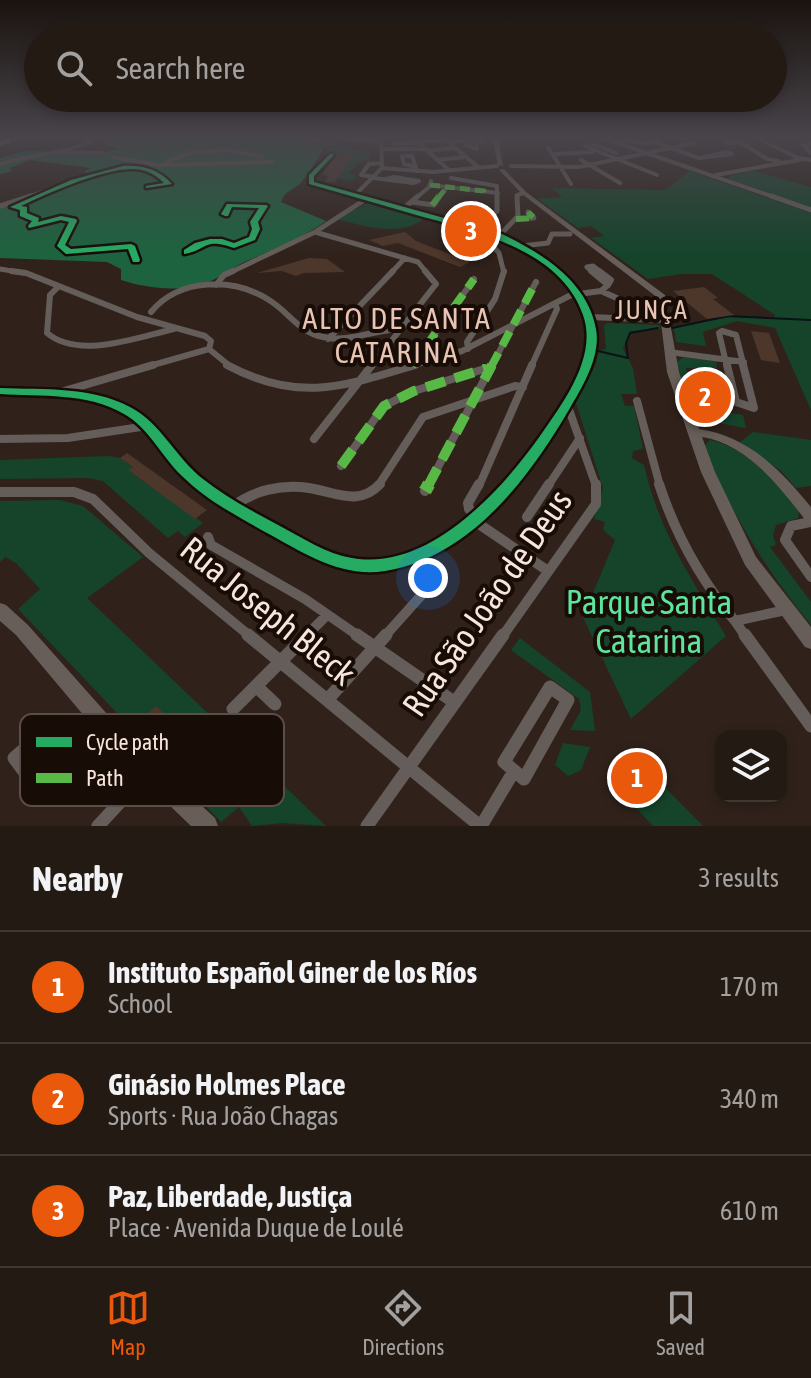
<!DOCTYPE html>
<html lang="en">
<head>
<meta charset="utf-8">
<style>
	body { margin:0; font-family:"Asap Condensed",sans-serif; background:#302722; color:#f1f3f6 }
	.controls { position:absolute; right:24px; bottom:24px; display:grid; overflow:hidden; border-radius:16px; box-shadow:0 4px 12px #0003 }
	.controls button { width:72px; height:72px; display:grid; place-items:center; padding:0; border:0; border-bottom:2px solid #413834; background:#241a14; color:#f1f3f6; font:40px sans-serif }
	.you { position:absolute; left:428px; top:578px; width:28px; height:28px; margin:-20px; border:6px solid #fff; border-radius:50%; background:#1a73e8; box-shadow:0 0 0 12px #1a73e833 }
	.badge { display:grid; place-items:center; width:52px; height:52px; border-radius:50%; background:#ea580c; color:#fff; font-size:26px; font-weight:700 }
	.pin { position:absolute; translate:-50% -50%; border:4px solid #fff; box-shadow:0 2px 8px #0006 }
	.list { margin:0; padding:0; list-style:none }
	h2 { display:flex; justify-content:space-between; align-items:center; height:104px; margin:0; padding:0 32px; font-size:34px }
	h2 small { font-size:26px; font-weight:400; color:#a3a1a0 }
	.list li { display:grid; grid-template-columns:52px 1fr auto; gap:24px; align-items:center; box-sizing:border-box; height:112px; padding:0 32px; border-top:2px solid #413834 }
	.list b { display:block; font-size:30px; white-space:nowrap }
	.list p { margin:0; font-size:26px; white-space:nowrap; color:#a3a1a0 }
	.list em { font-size:26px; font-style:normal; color:#a3a1a0 }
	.icon { flex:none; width:44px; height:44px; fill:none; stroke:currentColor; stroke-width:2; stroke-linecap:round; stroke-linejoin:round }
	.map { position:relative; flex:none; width:811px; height:826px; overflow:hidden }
	.search { position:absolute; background:#241a14; box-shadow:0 4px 12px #0003; left:24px; right:24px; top:24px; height:88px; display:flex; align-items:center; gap:20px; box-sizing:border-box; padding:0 28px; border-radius:44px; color:#a3a1a0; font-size:30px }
	.sheet { height:440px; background:#241a14 }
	nav { display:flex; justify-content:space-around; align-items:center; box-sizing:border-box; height:112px; border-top:2px solid #413834; background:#241a14; font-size:22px; color:#a3a1a0 }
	nav a { display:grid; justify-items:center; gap:4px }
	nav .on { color:#ea580c }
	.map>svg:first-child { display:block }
	.green { fill:#15442b }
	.forest { fill:#1d633f }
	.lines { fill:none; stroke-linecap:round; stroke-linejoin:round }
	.stream { stroke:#081318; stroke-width:2 }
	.building { fill:#4d362a }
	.street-far5 { stroke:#645d59; stroke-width:4 }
	.street-far4 { stroke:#645d59; stroke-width:5 }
	.street-far3 { stroke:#645d59; stroke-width:6 }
	.street-far2 { stroke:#645d59; stroke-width:8 }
	.street-far1 { stroke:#645d59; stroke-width:10 }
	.street { stroke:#645d59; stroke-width:13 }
	.secondary { fill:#675e5a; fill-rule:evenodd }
	.quiet-far4 { stroke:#58b947; stroke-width:5; stroke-dasharray:10 5; stroke-linecap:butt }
	.quiet-far3 { stroke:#58b947; stroke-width:6; stroke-dasharray:13 6; stroke-linecap:butt }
	.quiet-far2 { stroke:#58b947; stroke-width:8; stroke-dasharray:16 8; stroke-linecap:butt }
	.quiet-far1 { stroke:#58b947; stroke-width:10; stroke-dasharray:20 10; stroke-linecap:butt }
	.quiet { stroke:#58b947; stroke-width:13; stroke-dasharray:26 13; stroke-linecap:butt }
	.cycleway-casing { stroke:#180c07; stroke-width:5 }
	.cycleway { fill:#26ab63; fill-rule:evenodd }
	.labels { text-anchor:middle; stroke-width:8; stroke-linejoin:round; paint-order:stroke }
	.far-neighbourhood-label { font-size:26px; letter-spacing:2px; fill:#e8c4b4; stroke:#180c07 }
	.neighbourhood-label { font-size:30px; letter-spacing:2px; fill:#e8c4b4; stroke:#180c07 }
	.near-park-label { font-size:34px; fill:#5de59d; stroke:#180c07 }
	.near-street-label { font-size:34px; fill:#f8e5dd; stroke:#180c07 }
	.key { fill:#180c07; stroke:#5b4d47; stroke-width:2 }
	.key-label { font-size:22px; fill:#f8e5dd }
</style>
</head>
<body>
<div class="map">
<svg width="811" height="826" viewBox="0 0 811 826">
	<rect width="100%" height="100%" fill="#30221b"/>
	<path class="green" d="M313,138L345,143L339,145L340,148L369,151V162H358L349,174L357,176L352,181L338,179L353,155L327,153V148L316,144L321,141Z
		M690,171L811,213V410L775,328L737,321L703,332L706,346L676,342L674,328L730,317L774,319L775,315L712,274H681L648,279L591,238L604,236L591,226L578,228L538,199L562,197L552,188L665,190Z
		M754,171L811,187V208L729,179V176Z
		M370,202L424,218C403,238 362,226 337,219Z
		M607,323L659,325L661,329L630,331L623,349L633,368L637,394H621L625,406H634L643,449L633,451L632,458L644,465C658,529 692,581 726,636L631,719L583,617L615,540L603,530L605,522L594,519L603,488L575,400L595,366L599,351L606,349L604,326Z
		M683,357L716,361L717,368H686L690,379L720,383L727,412L743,415L746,428C691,419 691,416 677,362Z
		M753,432L811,440V486L796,488L781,471L740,442Z
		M710,440C747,447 776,483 799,510L798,518L776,525L773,535L776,545L770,547L811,602V625C766,570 730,512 704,446Z
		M108,456L120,458L133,467L129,471L203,523L185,537L178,531L168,538L103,481L87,478L0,479V460Z
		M59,500L83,506L143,557L87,598L326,826L283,823L252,826L239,807L221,822L18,609L40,589L16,563L5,557L0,562V501Z
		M520,638L590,692L595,731L570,730L581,710L579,699L511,650Z
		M563,743L590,747L581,770L568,776L555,765Z
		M642,764L703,826H653L618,789Z"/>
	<path class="forest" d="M91,138H300L324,147C322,153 304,180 300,184C291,191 285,191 281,202L326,221C302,238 276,248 249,260C236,265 224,275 211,281C183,293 149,289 121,280V269L107,262L0,258V207L96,176L84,172L90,168L30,160L10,168L12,171L0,174V158L25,151L102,153L117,149Z"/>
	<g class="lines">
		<path class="stream" d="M672,328L728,316L811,320
			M598,351L628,358L626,343L630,333L658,328"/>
	</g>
	<path class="building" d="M338,154L354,155L335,182H325L328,177L322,174Z
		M405,232L416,241L470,262L460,267L398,243L383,246L369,240Z
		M309,258L327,259L345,272L304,273L296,276L282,271L257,273Z
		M704,287L718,298L713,299L734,315L707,319L673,291Z
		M751,331L769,333L780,363L761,360Z
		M127,453L207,510L195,519L128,470L133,467L120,458Z
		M156,706L187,736L168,755L196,780L188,789L128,732Z"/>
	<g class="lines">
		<path class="street-far5" d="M308,138L319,141
			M344,138L381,141
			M603,138L777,198
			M623,138L643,144L659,141
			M721,138L728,143L740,142
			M734,138L767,159L778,161
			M414,139L449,170
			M445,139L478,167
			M681,139L686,138
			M415,141H483
			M654,142L699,158L732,154L726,152L700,158
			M0,143L16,138
			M393,144L417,143
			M811,144L803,145L811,153
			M466,145L477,149L476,145
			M548,147L571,184
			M382,149H423
			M427,151L454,148
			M59,152L102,153
			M195,152L230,150L262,157
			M616,153L595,145L585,146L657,175
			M555,154L592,152
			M331,155L311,176V183L364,198
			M113,157L158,165L273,162
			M437,160L465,157
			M581,160L620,183
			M167,161L193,152
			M413,166L404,164L402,156H412L417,171
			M511,166L579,167L695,143
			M382,168L433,172L497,166
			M716,175L804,159
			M375,177L361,175L369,164L382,163
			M374,178L413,183L419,181L394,177L386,179
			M451,178L497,186V198
			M430,185L498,193
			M357,193L382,168L381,138
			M24,198L111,170L137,165
			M416,198L429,187L431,181
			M439,198L447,187
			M517,198V195L524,193"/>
		<path class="street-far4" d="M357,196C426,215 501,227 558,273
			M771,196L811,210
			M412,202L434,205L440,196
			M0,206L31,196
			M403,209L418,196
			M516,219L534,218L528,212
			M457,224L474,206
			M478,230L497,211V196
			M478,230L499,253L504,273
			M315,232L418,262L427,273
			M499,236L518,216L517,196
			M522,246L548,243L552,234H570
			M0,269L24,273
			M229,273L315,232L366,199
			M391,273L405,258
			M594,273L587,267L593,266L602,273"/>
		<path class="street-far3" d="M11,271L26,273L137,317L205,336L211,341L209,349L146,367
			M555,271C585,298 599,329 585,367
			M591,271L608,285
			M599,271L611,280L608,285
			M216,285L224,275L233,271
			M58,287L50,295L47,333C79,360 138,337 174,329
			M601,291L608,285
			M151,312C179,278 233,277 269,300C289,312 298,332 323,337C350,343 375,329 402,329
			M589,317L665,320
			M328,339L393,271
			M209,349L231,367
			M468,349L467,342L495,299L504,271
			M669,352L744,362
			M412,366L474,279
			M371,367L436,284L425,271
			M408,367L462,351L571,295L601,291L650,313
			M491,367L536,282
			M531,367L557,309L555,303
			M727,367L719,333L722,331L736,335L744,367"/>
		<path class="street-far2" d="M227,365C298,403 342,387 415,365
			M727,365L736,402L754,408L743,365
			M0,391C47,394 106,387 143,422C165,443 179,468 203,486
			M64,391L153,365
			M566,401L596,486
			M637,401L660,486
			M0,439L68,438L147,426
			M314,439L372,365
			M341,466L384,406L414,391L484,369L489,371
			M378,486L423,417L515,386L523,387
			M428,486L492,365
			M479,486L532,365
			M509,486L558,419L586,365
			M548,486L580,438"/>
		<path class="street-far1" d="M200,484C223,502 248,516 274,529C299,543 323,560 352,565C413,576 472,525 511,484
			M659,484C676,536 700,579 735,621
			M425,491L429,484
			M0,492H74L93,499L149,553L251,637
			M232,507C254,490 282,484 309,488C335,492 359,507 380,484
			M478,516L469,509L468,503L479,484
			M527,517L549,484
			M473,520L548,571
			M811,522L791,526L785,540L811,577
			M208,537L211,545L305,599L360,637
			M305,637L327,615
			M384,637L435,580L434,572L418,554
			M502,637L596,504V484
			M746,637L735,621L786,610"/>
		<path class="street" d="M248,635L480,826
			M357,635L454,702
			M745,635L811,726
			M256,686L275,704
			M550,687L568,700L524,779L504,762Z
			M328,699L386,635
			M233,709L307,635
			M58,752L43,733L14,758L29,778L97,719
			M98,826L147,773
			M367,826L503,635
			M481,826L514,771"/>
		<path class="secondary" d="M88,138H94V143C63,154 31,157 0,166V162C30,153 60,152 89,141Z
			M492,138H498L503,166L498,165Z
			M753,138H760L799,156L811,158V162L796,159Z
			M500,169H504L526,192L665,295L679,372L699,429C748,436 781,470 811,507V523L806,521C780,487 747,444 702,437L715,472L756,557L811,627V649L805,647L745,565L701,472L667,372L658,298L522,194L500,171Z
			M0,603L6,605L28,625L131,741L215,818L218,826H191L117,755L16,635L0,621Z"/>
		<path class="quiet-far4" d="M0,143L16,138
			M430,185L484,191L482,194
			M438,198L447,187"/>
		<path class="quiet-far3" d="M432,205L439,196
			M516,219L534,218L528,212"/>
		<path class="quiet-far2" d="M412,366L474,279
			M491,367L536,282"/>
		<path class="quiet-far1" d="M341,466L384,406L414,391L484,369L489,371
			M428,486L492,365"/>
		<path class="quiet" d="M425,491L429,484"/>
		<g class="cycleway-casing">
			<path id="cycleway" d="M331,153L334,155L314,176V182L502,234C542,253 588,282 596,329C601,356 583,386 570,408C529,478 471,557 385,571C341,578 304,553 267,533C237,516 206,500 182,476C161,456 149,428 124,414C87,392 41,397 0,394V388C44,390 90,386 130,407C161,423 176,458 203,479C227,498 254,512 280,526C303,538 326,554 352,558C428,572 501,491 540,436C563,403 598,357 583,315C560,248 473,231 413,214C379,204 344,194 309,184V175Z
				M123,166C143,165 158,169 172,184L146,188V186L164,183C158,177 151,172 142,170C114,163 48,193 21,206L27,207V213L39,218L38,222L61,216L76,219L77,221L65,245L71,249L131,244L135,246L140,260L139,262H133L128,249L66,254L57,246L69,222L61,220L29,228L28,226L32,221L20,216V210L10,207L71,180Z
				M227,204L266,205L268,206L258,222L260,229L255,240L234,248C203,237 208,250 184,254V250L195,243L210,239H222L234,243L249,237L252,229L250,222L259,208L232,207L228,216H225L221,214Z"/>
		</g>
		<use href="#cycleway" class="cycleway"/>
	</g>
	<linearGradient id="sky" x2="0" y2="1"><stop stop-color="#1a130f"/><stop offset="0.54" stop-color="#48444a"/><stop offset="1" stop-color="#48444a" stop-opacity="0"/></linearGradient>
	<rect width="811" height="254" fill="url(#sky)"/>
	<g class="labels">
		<g class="far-neighbourhood-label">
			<text x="652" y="319">JUNÇA</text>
		</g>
		<g class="neighbourhood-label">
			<text x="397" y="329">ALTO DE SANTA<tspan x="397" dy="34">CATARINA</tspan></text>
		</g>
		<g class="near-park-label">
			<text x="649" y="614">Parque Santa<tspan x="649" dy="39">Catarina</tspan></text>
		</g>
		<g class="near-street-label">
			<text transform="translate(487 603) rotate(-55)" y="12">Rua São João de Deus</text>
			<text transform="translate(268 611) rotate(39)" y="12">Rua Joseph Bleck</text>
		</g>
	</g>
	<rect x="20" y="714" width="264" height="92" rx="12" class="key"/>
	<rect x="36" y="737" width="36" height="10" fill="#26ab63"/>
	<rect x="36" y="773" width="36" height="10" fill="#58b947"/>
	<g class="key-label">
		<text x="86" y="750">Cycle path</text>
		<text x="86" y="786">Path</text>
	</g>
</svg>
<div class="controls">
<button><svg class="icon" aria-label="layers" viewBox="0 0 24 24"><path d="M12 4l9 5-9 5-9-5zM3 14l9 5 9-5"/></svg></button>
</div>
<div class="you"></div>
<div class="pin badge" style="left:637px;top:778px">1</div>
<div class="pin badge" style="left:705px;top:397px">2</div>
<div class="pin badge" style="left:471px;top:231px">3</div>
<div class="search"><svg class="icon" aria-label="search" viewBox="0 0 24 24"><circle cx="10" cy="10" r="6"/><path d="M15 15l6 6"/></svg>Search here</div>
</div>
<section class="sheet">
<h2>Nearby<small>3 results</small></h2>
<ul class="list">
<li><span class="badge">1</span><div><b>Instituto Español Giner de los Ríos</b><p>School</p></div><em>170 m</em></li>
<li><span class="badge">2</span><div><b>Ginásio Holmes Place</b><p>Sports · Rua João Chagas</p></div><em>340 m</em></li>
<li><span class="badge">3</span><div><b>Paz, Liberdade, Justiça</b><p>Place · Avenida Duque de Loulé</p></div><em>610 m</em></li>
</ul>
</section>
<nav>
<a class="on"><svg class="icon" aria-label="map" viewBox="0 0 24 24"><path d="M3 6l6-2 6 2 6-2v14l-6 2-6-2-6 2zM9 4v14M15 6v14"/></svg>Map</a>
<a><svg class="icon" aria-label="directions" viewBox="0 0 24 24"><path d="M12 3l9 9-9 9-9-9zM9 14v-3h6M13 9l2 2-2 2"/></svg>Directions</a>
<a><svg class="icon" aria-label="saved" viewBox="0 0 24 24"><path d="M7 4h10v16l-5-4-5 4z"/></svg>Saved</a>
</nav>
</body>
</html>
